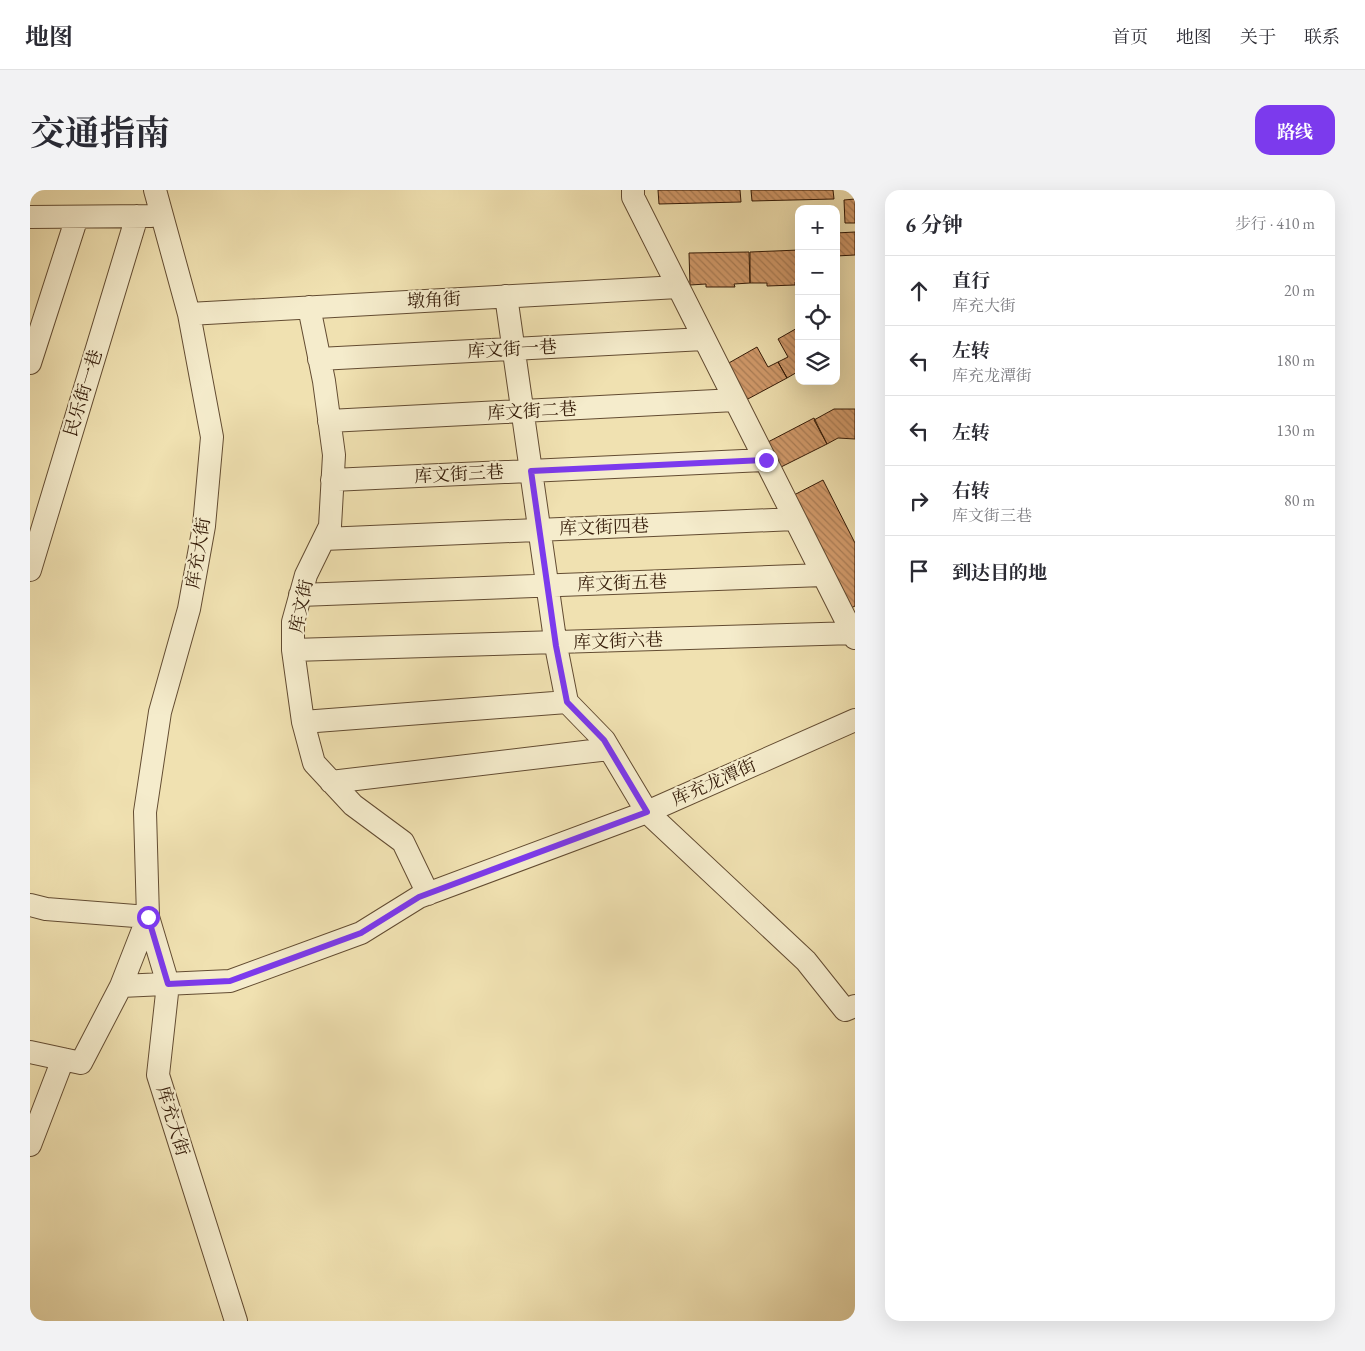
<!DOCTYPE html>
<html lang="zh">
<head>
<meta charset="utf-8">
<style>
	body { margin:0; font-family:"EB Garamond","Noto Serif SC",serif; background:#f2f2f3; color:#2b2b33 }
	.controls { position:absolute; right:15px; top:15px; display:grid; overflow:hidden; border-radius:10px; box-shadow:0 5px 20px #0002 }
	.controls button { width:45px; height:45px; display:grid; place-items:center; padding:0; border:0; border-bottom:1px solid #e1e1e2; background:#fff; color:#2b2b33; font:25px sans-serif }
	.stop { position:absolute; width:15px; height:15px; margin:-11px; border:4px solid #7c3aed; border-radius:50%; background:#fff }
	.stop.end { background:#7c3aed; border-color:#fff; box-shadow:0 1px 5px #0008 }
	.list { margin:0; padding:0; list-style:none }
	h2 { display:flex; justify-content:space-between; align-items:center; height:65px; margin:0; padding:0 20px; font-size:21px }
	h2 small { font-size:16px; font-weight:400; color:#7c7c81 }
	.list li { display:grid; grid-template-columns:32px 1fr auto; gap:15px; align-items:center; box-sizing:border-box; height:70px; padding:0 20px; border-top:1px solid #e1e1e2 }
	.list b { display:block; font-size:19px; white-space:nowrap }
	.list p { margin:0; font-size:16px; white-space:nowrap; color:#7c7c81 }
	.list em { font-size:16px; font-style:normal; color:#7c7c81 }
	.icon { flex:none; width:28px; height:28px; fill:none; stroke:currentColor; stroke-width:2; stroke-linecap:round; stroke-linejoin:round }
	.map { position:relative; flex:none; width:825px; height:1131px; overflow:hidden; border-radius:15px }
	header { display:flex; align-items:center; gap:30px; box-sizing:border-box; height:70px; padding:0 25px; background:#fff; border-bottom:1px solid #e1e1e2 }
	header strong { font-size:24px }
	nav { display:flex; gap:28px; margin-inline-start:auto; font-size:18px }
	.intro { display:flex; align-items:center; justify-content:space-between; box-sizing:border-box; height:120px; padding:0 30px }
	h1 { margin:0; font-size:35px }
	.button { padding:12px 22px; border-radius:15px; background:#7c3aed; color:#fff; font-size:18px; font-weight:700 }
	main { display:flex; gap:30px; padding:0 30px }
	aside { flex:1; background:#fff; border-radius:15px; box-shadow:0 5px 20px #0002 }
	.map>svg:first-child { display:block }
	.building { fill:url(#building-back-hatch); stroke:#341b08 }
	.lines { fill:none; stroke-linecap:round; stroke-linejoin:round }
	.street-casing { stroke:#634c32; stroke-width:24 }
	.street { stroke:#f5eccc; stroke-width:22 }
	.route { stroke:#7c3aed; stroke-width:6 }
	.labels { text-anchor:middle; stroke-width:4.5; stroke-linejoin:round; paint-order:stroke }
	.street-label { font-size:18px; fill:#341b08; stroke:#f5eccc }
</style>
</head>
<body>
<header>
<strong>地图</strong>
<nav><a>首页</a><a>地图</a><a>关于</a><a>联系</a></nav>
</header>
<div class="intro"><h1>交通指南</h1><a class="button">路线</a></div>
<main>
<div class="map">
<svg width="825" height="1131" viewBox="0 0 825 1131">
	<defs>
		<pattern id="building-back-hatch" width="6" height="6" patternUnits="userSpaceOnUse" patternTransform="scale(1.25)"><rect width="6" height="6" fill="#d19a6b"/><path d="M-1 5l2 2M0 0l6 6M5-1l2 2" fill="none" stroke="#aa7d56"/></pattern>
	</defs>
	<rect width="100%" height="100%" fill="#f0e1b1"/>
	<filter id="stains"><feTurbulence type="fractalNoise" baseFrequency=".004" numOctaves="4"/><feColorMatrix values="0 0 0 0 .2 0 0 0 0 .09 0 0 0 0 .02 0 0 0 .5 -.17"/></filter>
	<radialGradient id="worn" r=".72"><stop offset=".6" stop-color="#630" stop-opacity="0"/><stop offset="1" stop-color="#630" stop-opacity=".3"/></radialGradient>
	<path class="building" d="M628,0H710L711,12L629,14Z
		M721,0H803L804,9L722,11Z
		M825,9V33H815L814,10Z
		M825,42V65L806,66V43Z
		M769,60V92H765V95L737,96V93H720V62Z
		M719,62L720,93L704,94L705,97H676V94L660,95L659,63Z
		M769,137V181L757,188L748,172L758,167L748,149Z
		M727,157L738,177L748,172L757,188L716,210L697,174Z
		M804,219H825V249L808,248L797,254L784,230Z
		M784,228L797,254L751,277L738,252Z
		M793,290L825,353V416L821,418L764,305Z"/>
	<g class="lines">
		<g class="street-casing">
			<path id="street" d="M603,0V7L825,448
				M0,27L121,26
				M476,106L526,456L537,512L574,550L617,622L776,771L815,820L825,816
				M279,117L294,191L304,265L300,336L276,385L263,432V460L273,532L284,573L323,615L373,652L398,704
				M159,124L648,97
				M289,169L674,149
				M0,173L47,27
				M299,231L705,210
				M302,290L736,270
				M294,349L765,329
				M0,380L107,26
				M270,405L793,385
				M263,460L825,443
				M273,532L537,512
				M301,592L579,559
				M0,715L16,719L118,727L138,794L128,885L206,1131
				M91,796L200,791L331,743L389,707L617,622L825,530
				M0,862L51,873L91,796L118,727L115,622L130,522L159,419L174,336L182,247L159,124L125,0
				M0,955L33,869"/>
		</g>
		<use href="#street" class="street"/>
	</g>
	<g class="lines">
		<path class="route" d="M118,727L138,794L200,791L331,743L389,707L617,622L574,550L537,512L526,456L501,281L736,270"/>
	</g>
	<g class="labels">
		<g class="street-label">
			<text transform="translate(404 110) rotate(-3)" y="6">墩角街</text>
			<text transform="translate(482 159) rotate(-3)" y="6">库文街一巷</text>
			<text transform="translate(53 203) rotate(-73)" y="6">民乐街一巷</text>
			<text transform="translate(502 221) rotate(-3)" y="6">库文街二巷</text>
			<text transform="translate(429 284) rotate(-3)" y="6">库文街三巷</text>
			<text transform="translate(574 337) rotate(-2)" y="6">库文街四巷</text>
			<text transform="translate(168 363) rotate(-81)" y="6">库充大街</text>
			<text transform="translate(592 393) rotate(-2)" y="6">库文街五巷</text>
			<text transform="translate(271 416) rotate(-78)" y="6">库文街</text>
			<text transform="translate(588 451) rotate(-2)" y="6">库文街六巷</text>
			<text transform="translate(684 592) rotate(-24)" y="6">库充龙潭街</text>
			<text transform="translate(143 931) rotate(73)" y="6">库充大街</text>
		</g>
	</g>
	<rect width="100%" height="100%" filter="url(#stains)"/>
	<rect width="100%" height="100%" fill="url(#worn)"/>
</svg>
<div class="controls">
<button>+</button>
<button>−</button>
<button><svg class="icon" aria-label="locate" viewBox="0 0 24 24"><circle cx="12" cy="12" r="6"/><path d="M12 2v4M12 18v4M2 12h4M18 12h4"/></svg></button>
<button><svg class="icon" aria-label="layers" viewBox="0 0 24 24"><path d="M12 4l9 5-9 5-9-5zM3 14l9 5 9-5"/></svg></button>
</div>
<div class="stop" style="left:118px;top:727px"></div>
<div class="stop end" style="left:736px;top:270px"></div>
</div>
<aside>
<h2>6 分钟<small>步行 · 410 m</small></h2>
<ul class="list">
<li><svg class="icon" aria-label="ahead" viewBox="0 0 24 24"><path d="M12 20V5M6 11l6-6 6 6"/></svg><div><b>直行</b><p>库充大街</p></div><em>20 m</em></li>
<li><svg class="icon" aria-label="left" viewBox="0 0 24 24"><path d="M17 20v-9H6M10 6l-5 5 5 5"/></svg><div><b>左转</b><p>库充龙潭街</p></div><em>180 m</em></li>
<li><svg class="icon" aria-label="left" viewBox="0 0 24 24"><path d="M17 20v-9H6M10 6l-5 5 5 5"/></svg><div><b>左转</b></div><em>130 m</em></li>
<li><svg class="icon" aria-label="right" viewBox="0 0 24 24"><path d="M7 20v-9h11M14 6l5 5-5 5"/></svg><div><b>右转</b><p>库文街三巷</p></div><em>80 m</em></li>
<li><svg class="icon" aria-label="arrive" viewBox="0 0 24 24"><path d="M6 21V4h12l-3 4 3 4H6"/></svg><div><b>到达目的地</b></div></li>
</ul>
</aside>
</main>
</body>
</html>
